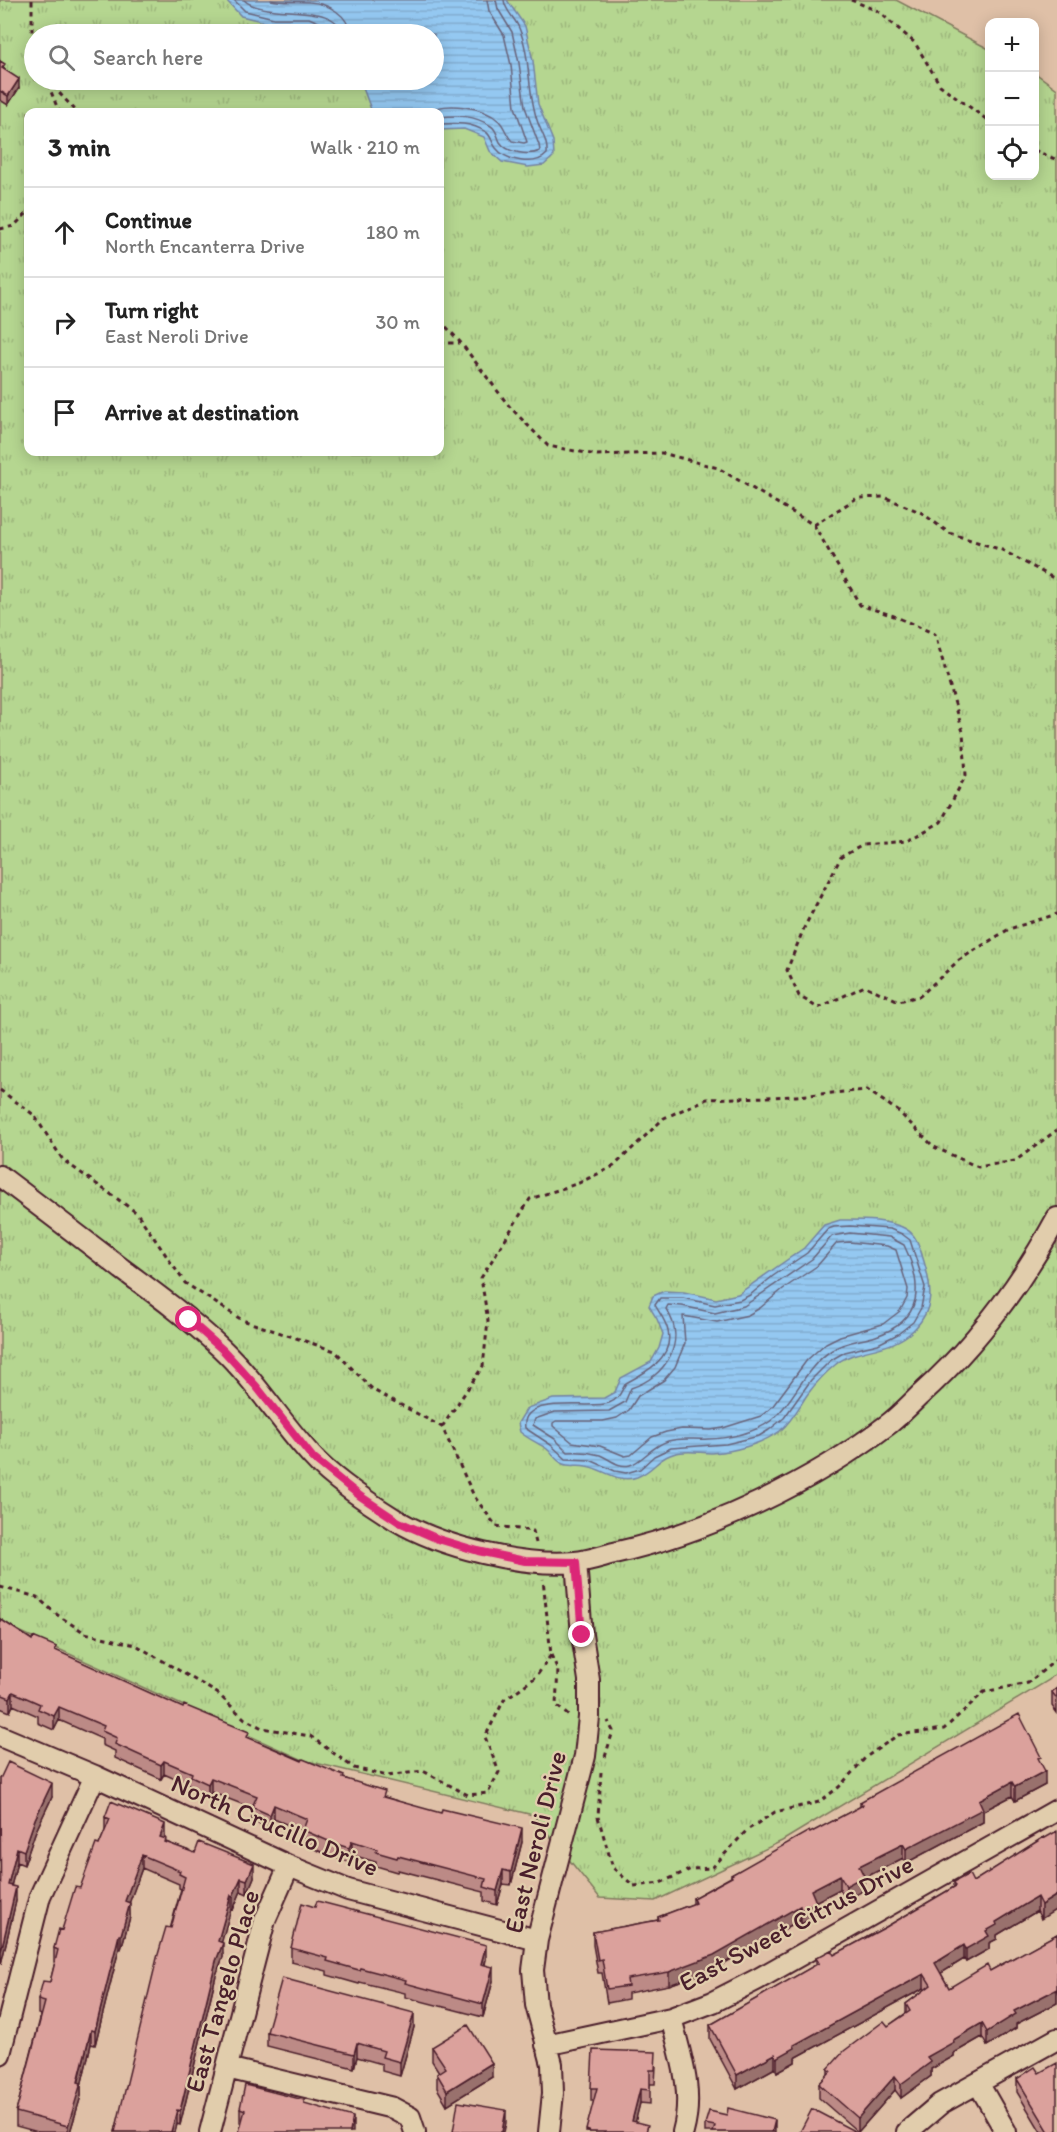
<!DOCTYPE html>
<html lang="en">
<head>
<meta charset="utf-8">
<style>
	body { margin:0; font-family:Itim,sans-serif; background:#f2f2f2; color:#222 }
	.controls { position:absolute; right:18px; top:18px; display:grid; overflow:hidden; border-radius:12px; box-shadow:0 3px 15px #0003 }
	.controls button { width:54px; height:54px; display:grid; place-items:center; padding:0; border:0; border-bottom:2px solid #e0e0e0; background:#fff; color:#222; font:30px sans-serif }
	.stop { position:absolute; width:18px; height:18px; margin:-14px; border:4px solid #db2777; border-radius:50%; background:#fff }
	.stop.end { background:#db2777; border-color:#fff; box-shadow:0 2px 6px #0008 }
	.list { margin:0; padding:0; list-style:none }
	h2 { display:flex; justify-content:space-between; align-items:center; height:78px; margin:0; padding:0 24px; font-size:26px }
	h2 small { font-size:20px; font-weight:400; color:#767676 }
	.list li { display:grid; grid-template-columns:39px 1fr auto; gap:18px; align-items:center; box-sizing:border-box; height:90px; padding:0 24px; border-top:2px solid #e0e0e0 }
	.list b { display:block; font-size:22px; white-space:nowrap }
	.list p { margin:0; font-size:20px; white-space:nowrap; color:#767676 }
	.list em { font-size:20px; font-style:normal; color:#767676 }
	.icon { flex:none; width:33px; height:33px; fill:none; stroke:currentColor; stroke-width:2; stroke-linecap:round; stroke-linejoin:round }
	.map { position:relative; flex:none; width:1057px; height:2132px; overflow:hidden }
	.search { position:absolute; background:#fff; box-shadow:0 3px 15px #0003; left:24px; top:24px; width:420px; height:66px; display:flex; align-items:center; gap:15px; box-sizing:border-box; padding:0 21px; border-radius:33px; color:#767676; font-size:22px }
	.panel { position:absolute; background:#fff; box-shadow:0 3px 15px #0003; left:24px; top:108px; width:420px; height:348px; border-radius:12px }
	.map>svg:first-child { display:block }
	.grass { fill:url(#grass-tufts); stroke:#807a5e; stroke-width:1.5; fill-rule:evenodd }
	.water { fill:url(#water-rules); stroke:#7684a2; stroke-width:1.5 }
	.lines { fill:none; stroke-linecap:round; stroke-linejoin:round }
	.shore { stroke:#68637a; stroke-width:1.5 }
	.minor-casing { stroke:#4a1f2b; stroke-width:24 }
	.path { stroke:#4a1f2b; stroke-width:3; stroke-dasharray:4.5 4.5; stroke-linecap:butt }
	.minor { stroke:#e1cdac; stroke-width:20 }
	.wall { fill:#bc8a86; stroke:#4a1f2b; stroke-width:1.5 }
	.shaded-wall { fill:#99716d; stroke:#4a1f2b; stroke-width:1.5 }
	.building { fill:#dba19c; stroke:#4a1f2b; stroke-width:1.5 }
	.route { stroke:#db2777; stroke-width:8 }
	.labels { text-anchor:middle; stroke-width:4.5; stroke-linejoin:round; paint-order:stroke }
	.street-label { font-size:26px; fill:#4a1f2b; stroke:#e1cdac }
</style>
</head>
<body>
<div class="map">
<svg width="1057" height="2132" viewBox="0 0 1057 2132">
	<defs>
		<pattern id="grass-tufts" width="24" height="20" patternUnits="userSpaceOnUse" patternTransform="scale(1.5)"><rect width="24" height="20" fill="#b5d690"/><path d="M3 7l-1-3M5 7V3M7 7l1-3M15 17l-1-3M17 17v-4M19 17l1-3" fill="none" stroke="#9db77c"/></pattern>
		<pattern id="water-rules" width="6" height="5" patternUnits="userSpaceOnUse" patternTransform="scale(1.5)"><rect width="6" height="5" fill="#94c8f1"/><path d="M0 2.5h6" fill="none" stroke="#81abcf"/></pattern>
	</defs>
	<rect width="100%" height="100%" fill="#dfc0a7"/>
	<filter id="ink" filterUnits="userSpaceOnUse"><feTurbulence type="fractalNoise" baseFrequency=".0167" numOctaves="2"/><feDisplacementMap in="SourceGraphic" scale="12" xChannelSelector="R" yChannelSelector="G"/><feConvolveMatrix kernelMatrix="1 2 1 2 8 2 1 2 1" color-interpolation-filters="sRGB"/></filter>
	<g filter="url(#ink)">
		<path class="grass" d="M0,0H896L989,49L990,176H1034L1035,73L1057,89V1672L1049,1680L782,1841L655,1901L600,1898L533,1815L303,1760L10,1627L0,1619ZM34,34H434V80H34ZM28,112H440V452H28Z"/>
		<path class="water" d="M226,0H507L525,26L533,61L538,104L553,141L554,156L544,165L528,167L502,162L490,151L484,137L464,129L440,130V112H372L360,80H434V34H334L308,24H273L241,16Z
			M840,1220C860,1220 888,1219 906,1229C916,1235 919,1245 922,1255C932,1286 937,1310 909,1334C885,1353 854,1348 835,1365C824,1374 815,1384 807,1395C799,1407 792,1421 780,1431C762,1444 733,1452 711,1453C702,1453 693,1451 684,1452C658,1454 657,1469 637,1477C618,1484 604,1469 586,1466C578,1464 570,1467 563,1464C556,1461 553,1454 547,1449C538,1443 528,1439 520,1432L518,1423L527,1408L553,1399L604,1398L615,1392L621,1378L651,1362L659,1348L663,1334L657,1319L649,1306L653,1296L664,1291L684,1292L716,1299L738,1294L804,1248L824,1225Z"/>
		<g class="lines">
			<path class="shore" d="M234,0L245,11L274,18H309L330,27L333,34
				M244,0C264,20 339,0 341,34
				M271,0C283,3 297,1 309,2C328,3 349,15 350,34
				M427,112C445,101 483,106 499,121C505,127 506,135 512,141L524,143L527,142L515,107L511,65L504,35L489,11L487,0
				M440,117C458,115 474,115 491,126C497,130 497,136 500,142C507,153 529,156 540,151L539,145L525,107L519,63L512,32L498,9L496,0
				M440,124C456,123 471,122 486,132C491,135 492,143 496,148C506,161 535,167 547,154C548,142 542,134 538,123C527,93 531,56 519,28C515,18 505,11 504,0
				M850,1226L890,1229L902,1234L910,1240L925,1287L921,1308L913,1322L898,1334L878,1344L845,1352L831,1360L811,1380L784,1418L769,1430L759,1436L726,1444L671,1448L654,1456L640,1469L626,1473L615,1471L590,1460L566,1459L551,1445L525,1428C520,1393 591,1410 609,1403C620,1399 621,1391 626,1383C645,1373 674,1358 668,1331C666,1321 660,1314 655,1305L660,1298H683L715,1305L740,1300L750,1295L773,1276L807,1253L828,1229L834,1227Z
				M850,1233L889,1237L904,1245C923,1285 924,1320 876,1336C861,1341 845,1341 832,1350C804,1368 796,1399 773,1419C758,1432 728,1439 708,1439C694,1440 682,1437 668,1441C651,1446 642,1462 630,1465C618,1468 610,1459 600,1455C589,1452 579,1451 568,1452L555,1439L533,1425L535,1419L555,1412L609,1411L625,1402L631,1388C666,1377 688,1341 666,1309L668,1305L682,1306L715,1313L744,1306L812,1259L832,1236Z
				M849,1242L887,1246L896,1250L908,1289L907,1298L900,1311L883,1324L840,1336L826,1343L807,1360L772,1407L761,1416L723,1428L711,1430L682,1429L666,1432L652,1437L631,1455L625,1456L600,1446L572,1442L553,1426V1423L556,1421H603L617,1418L629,1410L638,1396L664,1380L675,1367L685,1343L683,1316L717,1322L748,1315L760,1308L783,1289L817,1266L837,1243Z"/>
			<g class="minor-casing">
				<path id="minor" d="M0,1176C41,1207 82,1238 122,1269C156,1294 190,1319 221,1348C255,1380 280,1421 311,1455C332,1479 369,1503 396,1520C441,1547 523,1567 575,1562C588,1561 602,1556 614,1553C709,1532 813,1482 890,1423C900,1415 910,1405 919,1396C977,1344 1020,1286 1057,1218
					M0,1736L95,1776L289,1866L348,1890L537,1940
					M671,2018C681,2057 694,2092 683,2132
					M546,2045L671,2018L713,2002L758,1979L1057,1810
					M0,2054L40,1896L95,1776
					M227,2068L393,2108L410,2117L415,2132
					M978,2083L1006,2132
					M210,2132L265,1920L289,1866
					M549,2132L553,2093L552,2064L536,2005L533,1970L537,1940L585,1756L589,1717V1680L582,1635L576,1562
					M907,2132L940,2104L1057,2039"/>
			</g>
			<path class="path" d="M32,0V48L34,53
				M851,0L878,11L915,43L940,85L990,122
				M47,80L77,112
				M48,84L59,112
				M1034,150L1057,160
				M0,229L14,226L28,212
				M440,320L461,343L509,406L548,446L597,455L662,453L718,468L814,525L860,605L894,616L935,634L963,732L966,775L941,822L907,841L863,845L841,857L804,928L787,970L799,996L818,1008L865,986L899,1001L920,996L959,960L1009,929L1057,914
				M440,343H461
				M814,525L857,498L884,497L922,513L949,533L1002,550L1057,580
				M0,1090L34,1115L63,1160L137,1213L185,1283L242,1320L335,1351L373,1390L442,1427L474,1496L496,1526L533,1531L536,1543
				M442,1427L483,1366L488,1321L481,1278L530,1199L579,1183L614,1166L664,1118L707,1099L796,1096L867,1090L898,1111L934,1147L978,1167L1015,1161L1057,1130
				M0,1587L37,1597L56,1614L85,1633L136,1645L217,1693L245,1719L262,1728L310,1736L354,1768L387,1776L423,1771L468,1795L488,1793L499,1772L485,1737L504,1700L536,1677L551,1655L543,1579
				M551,1655L558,1670L556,1705L570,1717
				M605,1757L613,1731L608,1721
				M601,1772L598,1817L613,1868L634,1886L660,1883L691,1869L712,1868L747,1830L775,1812L819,1802L839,1787L866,1757L898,1735L944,1729L984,1692L1028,1683L1057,1659"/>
			<use href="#minor" class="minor"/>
		</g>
		<path class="wall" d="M0,61L5,70L19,88L8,105L0,100Z
			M0,1619L32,1640L249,1738L344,1778L385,1797L522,1842L511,1885L503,1884L497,1905L484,1901V1892L398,1870L397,1872L376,1866V1862L352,1855L349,1862L333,1857L303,1844V1831L274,1819L270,1829L252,1821V1808L211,1792L208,1798L191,1790V1786L164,1774L161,1779L115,1758V1751L102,1745V1739L59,1720L54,1730L38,1723V1716L13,1705L10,1712L0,1708Z
			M1057,1688V1713L1052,1706V1692Z
			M1041,1764L1045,1785L1015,1801L1012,1796L983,1811V1822L906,1863L903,1858L864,1878V1890L846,1900L840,1889L816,1901V1916L801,1924L800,1920L714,1969L669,1985L628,1993V1999L607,2003L602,1973H598L593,1945V1932L658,1920V1917L693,1904V1898L731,1877V1875L860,1807V1802Z
			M0,1779L52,1797L35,1833L24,1865L17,1862L11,1886L16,1901L1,1964Z
			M105,1817L165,1839L166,1842L254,1877L247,1894L241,1891L233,1910L231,1909L221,1942L223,1957L216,1975L180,2125L177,2124L175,2132H115L181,1889L179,1888V1884L142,1868L129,1903L130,1917L121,1949H119L95,2045L91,2044L81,2086V2096L70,2132H38L16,2126V2112L41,2015L38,2014V2000L50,1982L55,1962H54V1948L105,1831Z
			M1044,1837L1041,1919L1037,1911L997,1935V1939L989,1943V1949L966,1962L964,1959L941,1973L949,1988L990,1971L1057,1934V2003L1016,2024V2028L987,2046L982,2037L954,2053V2056L931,2069V2076L901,2098L895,2090L858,2132L819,2098V2084L828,2075V2069L906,2013V2004L925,1990L924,1988L795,2058V2062L777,2072L775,2068L737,2089L710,2039V2025L816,1965V1958L834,1955L886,1927L954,1887V1882H973Z
			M291,1948L486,1959L485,1965L493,1981L483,2017L405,1997V1993L360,1982L359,1984L327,1975V1971L291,1962Z
			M414,2027L400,2076L382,2071V2064L357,2057L354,2068L267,2046V2032Z
			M432,2047L492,2077L447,2105L437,2088V2074L439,2072L432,2061Z
			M656,2066L655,2084H650V2104L640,2103L635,2121L648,2132H586L594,2101H591V2088Z
			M1017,2079L1057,2132H1041L1017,2092Z
			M304,2100L242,2123L240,2122V2108Z
			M705,2124L775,2132H705Z"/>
		<path class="shaded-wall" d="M19,79V88L8,105V96Z
			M13,1692V1705L10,1712V1698Z
			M59,1707V1720L54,1730V1716Z
			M164,1761V1774L161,1779V1765Z
			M1045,1771V1785L1015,1801V1787Z
			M211,1778V1792L208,1798V1784Z
			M1012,1782V1796L983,1811V1822L906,1863V1849L979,1800Z
			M52,1783V1797L35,1833L24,1865V1851L35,1819Z
			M274,1805V1819L270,1829V1815Z
			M165,1824V1838L160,1850V1837Z
			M522,1828V1842L511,1885V1872Z
			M352,1841V1855L349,1862V1848Z
			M903,1844V1858L864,1878V1890L846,1900V1886L859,1866Z
			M17,1848V1862L8,1899V1885Z
			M142,1855V1868L125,1915V1901Z
			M254,1864V1877L247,1894V1880Z
			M503,1870V1884L497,1905V1891Z
			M840,1875V1889L811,1904V1890Z
			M241,1878V1891L233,1910V1896Z
			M16,1887V1901L1,1964V1951Z
			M231,1895V1909L218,1955V1941Z
			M1057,1895V1909L1041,1919V1905Z
			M1037,1897V1911L997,1935V1939L989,1943V1949L966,1962V1949L996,1922Z
			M816,1902V1916L801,1924V1910Z
			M130,1903V1917L121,1949V1935Z
			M800,1906V1920L714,1969L669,1985V1972Z
			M119,1935V1949L95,2045V2031Z
			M223,1943V1957L216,1975L180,2125V2111L216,1961Z
			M486,1945V1959L481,1978V1964Z
			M964,1945V1959L935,1977V1963Z
			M493,1967V1981L483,2017V2004Z
			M924,1974V1988L795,2058V2062L777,2072V2058L794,2045Z
			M1057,1989V2003L1016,2024V2028L987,2046V2032L1014,2011Z
			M414,2013V2027L400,2076V2062Z
			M982,2023V2037L954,2053V2056L931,2069V2076L901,2098V2084L927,2057L953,2040Z
			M91,2030V2044L81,2086V2096L70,2132H68V2126Z
			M357,2043V2057L354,2068V2054Z
			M775,2054V2068L737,2089V2075Z
			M492,2063V2077L447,2105V2091Z
			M895,2076V2090L858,2132V2118Z
			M640,2089V2103L633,2132L632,2121Z
			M177,2110V2124L175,2132H171Z
			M506,2110V2123L504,2132H502Z
			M353,2117V2132H350Z
			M775,2120V2132H772Z"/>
		<path class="building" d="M0,61L5,64L2,68L19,79L8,96L0,91Z
			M0,1619L32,1640L33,1637L57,1647L55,1650L183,1708L184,1705L249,1732L247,1737L302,1761L303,1759L344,1776L343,1778L385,1791L383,1797L441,1813L442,1809L522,1828L511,1872L503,1870L497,1891L484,1887L486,1879L398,1856L397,1858L376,1852L377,1849L352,1841L349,1848L333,1843L303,1830L307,1819L274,1805L270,1815L252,1807L257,1796L211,1778L208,1784L191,1776L192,1773L164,1761L161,1765L115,1744L117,1738L102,1731L104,1726L59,1707L54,1716L38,1709L40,1704L13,1692L10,1698L0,1694Z
			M1057,1688V1699L1052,1692Z
			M1019,1714L1041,1757L1038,1758L1045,1771L1015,1787L1012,1782L979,1800L983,1809L906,1849L903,1844L859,1866L864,1876L846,1886L840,1875L811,1890L816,1902L801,1910L800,1906L714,1955L669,1972L627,1979L628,1986L607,1989L602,1959L598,1960L593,1932L659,1920L658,1917L695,1903L693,1898L732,1877L731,1875L809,1831L810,1833L863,1805L860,1802Z
			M8,1762L52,1783L35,1819L24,1851L17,1848L8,1885L16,1887L1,1951L0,1779Z
			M111,1801L165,1824L160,1837L166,1839L165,1842L195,1853L199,1842L254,1864L247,1880L241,1878L233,1896L231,1895L218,1941L223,1943L216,1961L180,2111L177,2110L171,2132H115L157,1958L166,1927L171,1928L185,1877L179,1874L180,1871L142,1855L125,1901L130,1903L121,1935H119L95,2031L91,2030L78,2082L81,2083L68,2126L16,2112L45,2002L38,2000L43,1981L50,1982L58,1950L54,1948L59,1929L62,1930L75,1887L80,1888L96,1844L99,1845L110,1819L105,1817Z
			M1057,1831V1895L1041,1905L1037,1897L996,1922L997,1925L986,1931L989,1936L966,1949L964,1945L935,1963L949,1988L987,1965L990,1971L1057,1934V1989L1014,2011L1016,2014L987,2032L982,2023L953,2040L954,2042L927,2057L931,2062L901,2084L895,2076L858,2118L819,2084L831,2071L828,2069L844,2051L884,2021L888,2026L910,2011L906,2004L931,1985L924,1974L794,2045L795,2048L777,2058L775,2054L737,2075L710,2025L819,1963L816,1958L831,1950L834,1955L886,1927L956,1886L954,1882L969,1874L973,1882L1044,1837L1045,1838Z
			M317,1901L486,1945L481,1964L493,1967L483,2004L405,1983L406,1980L360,1968L359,1970L327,1961L328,1958L291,1948L302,1903L315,1907Z
			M282,1978L414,2013L400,2062L382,2057L384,2051L357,2043L354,2054L267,2032Z
			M468,2025L492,2063L447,2091L437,2074L446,2068L432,2047Z
			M593,2050L656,2052L655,2070H650V2090L640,2089L632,2121L648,2125L646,2132H588L589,2131L586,2130L597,2088H591Z
			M1057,2063V2130L1054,2132H1049L1017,2079L1035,2067L1039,2073Z
			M245,2085L304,2100V2103L353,2117L350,2132H239L245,2110L240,2108Z
			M458,2102L506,2110L502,2132H453Z
			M728,2108L775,2120L772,2132H713L715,2126L705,2124L709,2111L727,2115Z
			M812,2109L856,2132H800Z"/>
	</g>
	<g class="lines" filter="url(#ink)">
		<path class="route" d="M189,1320L223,1350L256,1386L313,1458L360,1496L399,1522L438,1539L478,1551L525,1561L576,1562L582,1635"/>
	</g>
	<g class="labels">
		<g class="street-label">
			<text transform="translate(275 1825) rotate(23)" y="9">North Crucillo Drive</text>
			<text transform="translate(535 1842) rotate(-76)" y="9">East Neroli Drive</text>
			<text transform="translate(796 1923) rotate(-28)" y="9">East Sweet Citrus Drive</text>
			<text transform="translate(222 1991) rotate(-74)" y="9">East Tangelo Place</text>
		</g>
	</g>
</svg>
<div class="controls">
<button>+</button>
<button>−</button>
<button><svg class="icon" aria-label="locate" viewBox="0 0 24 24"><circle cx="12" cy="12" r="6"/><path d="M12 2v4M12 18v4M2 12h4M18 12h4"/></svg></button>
</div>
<div class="stop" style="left:189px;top:1320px"></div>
<div class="stop end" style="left:582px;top:1635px"></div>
<div class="search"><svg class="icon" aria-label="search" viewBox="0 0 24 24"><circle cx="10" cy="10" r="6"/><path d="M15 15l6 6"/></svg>Search here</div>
<section class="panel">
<h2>3 min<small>Walk · 210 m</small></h2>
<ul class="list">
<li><svg class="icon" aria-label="ahead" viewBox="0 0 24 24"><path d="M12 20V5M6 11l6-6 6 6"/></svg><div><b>Continue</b><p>North Encanterra Drive</p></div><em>180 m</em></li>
<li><svg class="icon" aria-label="right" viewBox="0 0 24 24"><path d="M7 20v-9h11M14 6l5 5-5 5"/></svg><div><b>Turn right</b><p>East Neroli Drive</p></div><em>30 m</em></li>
<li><svg class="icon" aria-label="arrive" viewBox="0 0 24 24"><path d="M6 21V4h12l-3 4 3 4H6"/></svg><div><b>Arrive at destination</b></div></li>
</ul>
</section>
</div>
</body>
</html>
